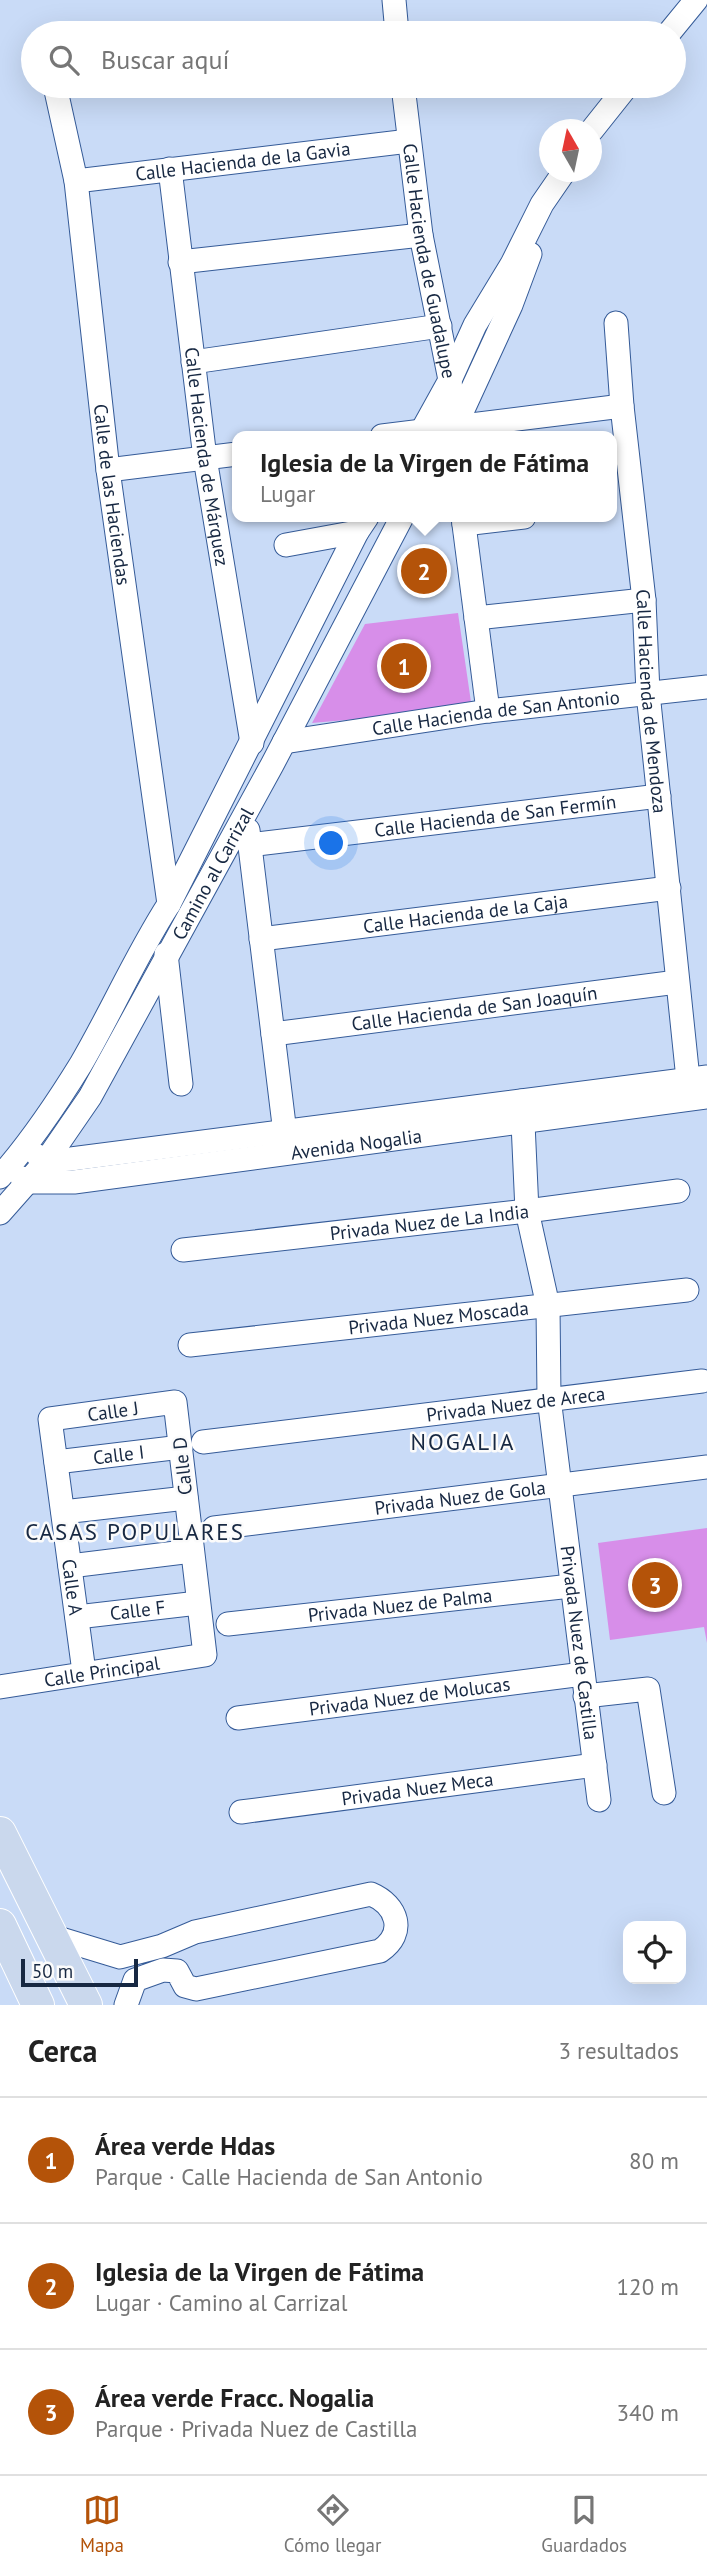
<!DOCTYPE html>
<html lang="es">
<head>
<meta charset="utf-8">
<style>
	body { margin:0; font-family:"PT Sans",sans-serif; background:#f6f6f6; color:#222 }
	.controls { position:absolute; right:21px; bottom:21px; display:grid; overflow:hidden; border-radius:14px; box-shadow:0 7px 28px #0002 }
	.controls button { width:63px; height:63px; display:grid; place-items:center; padding:0; border:0; border-bottom:2px solid #e0e0e0; background:#fff; color:#222; font:35px sans-serif }
	.compass { position:absolute; left:539px; top:119px; width:63px; height:63px; border-radius:50%; background:#fff; box-shadow:0 7px 28px #0002; rotate:351deg }
	.scale { position:absolute; left:21px; bottom:18px; width:117px; box-sizing:border-box; padding-left:7px; border:4px solid #172842; border-top:0; font-size:19px; line-height:24px; white-space:nowrap; color:#172842; -webkit-text-stroke:5px #fbfbfb; paint-order:stroke }
	.you { position:absolute; left:332px; top:844px; width:24px; height:24px; margin:-18px; border:5px solid #fff; border-radius:50%; background:#1a73e8; box-shadow:0 0 0 10px #1a73e833 }
	.badge { display:grid; place-items:center; width:46px; height:46px; border-radius:50%; background:#b45309; color:#fff; font-size:23px; font-weight:700 }
	.pin { position:absolute; translate:-50% -50%; border:4px solid #fff; box-shadow:0 2px 7px #0006 }
	.popup { position:absolute; left:232px; top:431px; width:385px; height:91px; box-sizing:border-box; display:grid; place-content:center; border-radius:14px; background:#fff; filter:drop-shadow(0 2px 5px #0005); font-size:23px; white-space:nowrap; color:#767676 }
	.popup b { font-size:26px; color:#222 }
	.popup::after { content:''; position:absolute; left:50%; top:100%; margin-left:-14px; border:14px solid transparent; border-top-color:#fff }
	.list { margin:0; padding:0; list-style:none }
	h2 { display:flex; justify-content:space-between; align-items:center; height:91px; margin:0; padding:0 28px; font-size:30px }
	h2 small { font-size:23px; font-weight:400; color:#767676 }
	.list li { display:grid; grid-template-columns:46px 1fr auto; gap:21px; align-items:center; box-sizing:border-box; height:126px; padding:0 28px; border-top:2px solid #e0e0e0 }
	.list b { display:block; font-size:26px; white-space:nowrap }
	.list p { margin:0; font-size:23px; white-space:nowrap; color:#767676 }
	.list em { font-size:23px; font-style:normal; color:#767676 }
	.icon { flex:none; width:38px; height:38px; fill:none; stroke:currentColor; stroke-width:2; stroke-linecap:round; stroke-linejoin:round }
	.map { position:relative; flex:none; width:707px; height:2005px; overflow:hidden }
	.search { position:absolute; background:#fff; box-shadow:0 7px 28px #0002; left:21px; right:21px; top:21px; height:77px; display:flex; align-items:center; gap:18px; box-sizing:border-box; padding:0 24px; border-radius:38px; color:#767676; font-size:26px }
	.sheet { height:469px; background:#fff }
	nav { display:flex; justify-content:space-around; align-items:center; box-sizing:border-box; height:98px; border-top:2px solid #e0e0e0; background:#fff; font-size:19px; color:#767676 }
	nav a { display:grid; justify-items:center; gap:4px }
	nav .on { color:#b45309 }
	.map>svg:first-child { display:block }
	.green { fill:#d78ee9 }
	.lines { fill:none; stroke-linecap:round; stroke-linejoin:round }
	.minor-casing { stroke:#355b98; stroke-width:25 }
	.highway-casing { stroke:#fff; stroke-width:34 }
	.minor { stroke:#fff; stroke-width:23 }
	.highway { stroke:#cad8ed; stroke-width:32 }
	.labels { text-anchor:middle; stroke-width:5; stroke-linejoin:round; paint-order:stroke }
	.street-label { font-size:19px; fill:#172842; stroke:#fbfbfb }
	.quarter-label { font-size:23px; letter-spacing:2px; fill:#172842; stroke:#fbfbfb }
</style>
</head>
<body>
<div class="map">
<svg width="707" height="2005" viewBox="0 0 707 2005">
	<rect width="100%" height="100%" fill="#c9dbf7"/>
	<path class="green" d="M458,613L472,709L312,723L365,624Z
		M707,1528V1643L704,1627L610,1640L598,1543Z"/>
	<g class="lines">
		<g class="minor-casing">
			<g id="minor">
				<path d="M394,0L397,33"/>
				<path d="M669,33L696,0"/>
				<path id="s1" d="M55,86L76,181L108,470L169,904"/>
				<path id="s2" d="M403,86L421,235L450,380L455,436"/>
				<path d="M592,130L627,86"/>
				<path id="s3" d="M170,169L205,458L252,743"/>
				<path id="s4" d="M76,181L409,141"/>
				<path d="M180,262L421,235"/>
				<path id="s5" d="M616,323L622,406L644,600L648,693L688,1079"/>
				<path d="M193,362L440,326"/>
				<path d="M455,427L511,305L530,254"/>
				<path d="M382,436L622,406"/>
				<path d="M419,436L450,380L475,325L512,264L542,204L564,172"/>
				<path d="M108,470L237,454"/>
				<path d="M463,517L488,711"/>
				<path d="M464,524L524,517"/>
				<path d="M286,545L357,532"/>
				<path d="M476,618L644,600"/>
				<path id="s6" d="M284,742L488,711L707,687"/>
				<path d="M248,830L285,1133"/>
				<path id="s7" d="M249,845L659,796"/>
				<path id="s8" d="M261,939L669,888"/>
				<path d="M166,954L181,1084"/>
				<path id="s9" d="M273,1034L677,982"/>
				<path id="s10" d="M522,1101L527,1211L548,1306L549,1398L599,1800"/>
				<path d="M38,1156L46,1161L71,1159L707,1077"/>
				<path d="M0,1177C30,1143 57,1103 81,1064C112,1011 136,955 169,904L357,532L367,517"/>
				<path id="s11" d="M22,1178L28,1182H74L707,1097"/>
				<path id="s12" d="M0,1213L46,1161L90,1097L272,765L402,517"/>
				<path id="s13" d="M183,1250L527,1211L678,1191"/>
				<path id="s14" d="M190,1345L687,1290"/>
				<path id="s15" d="M203,1442L702,1381"/>
				<path id="s16" d="M56,1462L181,1447"/>
				<path d="M63,1512L186,1498"/>
				<path id="s17" d="M214,1528L707,1467"/>
				<path d="M70,1566L192,1551"/>
				<path id="s18" d="M77,1617L198,1603"/>
				<path id="s19" d="M228,1624L571,1586"/>
				<path id="s20" d="M0,1687L205,1655L175,1402L50,1419L84,1672"/>
				<path d="M585,1696L648,1689L664,1793"/>
				<path id="s21" d="M238,1718L583,1674"/>
				<path id="s22" d="M241,1812L595,1765"/>
				<path d="M51,1936L120,1957L162,1946L195,1932L371,1894C397,1905 407,1933 380,1951L196,1989L185,1986L177,1971L163,1970L135,1980L126,2005"/>
			</g>
		</g>
		<g class="highway-casing">
			<path id="highway" d="M0,1833L86,2005
				M0,1925L38,2005"/>
		</g>
		<use href="#minor" class="minor"/>
		<use href="#highway" class="highway"/>
	</g>
	<g class="labels">
		<g class="street-label">
			<text dy="7" stroke="none"><textPath href="#s4" startOffset="168">Calle Hacienda de la Gavia</textPath></text>
			<text dy="7" stroke="none"><textPath href="#s2" startOffset="177">Calle Hacienda de Guadalupe</textPath></text>
			<text dy="7" stroke="none"><textPath href="#s3" startOffset="290">Calle Hacienda de Márquez</textPath></text>
			<text dy="7" stroke="none"><textPath href="#s1" startOffset="413">Calle de las Haciendas</textPath></text>
			<text dy="7" stroke="none"><textPath href="#s5" startOffset="380">Calle Hacienda de Mendoza</textPath></text>
			<text dy="7" stroke="none"><textPath href="#s6" startOffset="214">Calle Hacienda de San Antonio</textPath></text>
			<text dy="7" stroke="none"><textPath href="#s7" startOffset="248">Calle Hacienda de San Fermín</textPath></text>
			<text dy="7" stroke="none"><textPath href="#s12" startOffset="402">Camino al Carrizal</textPath></text>
			<text dy="7" stroke="none"><textPath href="#s8" startOffset="206">Calle Hacienda de la Caja</textPath></text>
			<text dy="7" stroke="none"><textPath href="#s9" startOffset="203">Calle Hacienda de San Joaquín</textPath></text>
			<text dy="7" stroke="none"><textPath href="#s11" startOffset="338">Avenida Nogalia</textPath></text>
			<text dy="7" stroke="none"><textPath href="#s13" startOffset="248">Privada Nuez de La India</textPath></text>
			<text dy="7" stroke="none"><textPath href="#s14" startOffset="250">Privada Nuez Moscada</textPath></text>
			<text dy="7" stroke="none"><textPath href="#s15" startOffset="315">Privada Nuez de Areca</textPath></text>
			<text transform="translate(113 1411) rotate(-8)" y="7">Calle J</text>
			<text dy="7" stroke="none"><textPath href="#s16" startOffset="63">Calle I</textPath></text>
			<text transform="translate(182 1466) rotate(-96)" y="7">Calle D</text>
			<text dy="7" stroke="none"><textPath href="#s17" startOffset="248">Privada Nuez de Gola</textPath></text>
			<text dy="7" stroke="none"><textPath href="#s20" startOffset="758">Calle A</textPath></text>
			<text dy="7" stroke="none"><textPath href="#s19" startOffset="173">Privada Nuez de Palma</textPath></text>
			<text dy="7" stroke="none"><textPath href="#s18" startOffset="61">Calle F</textPath></text>
			<text dy="7" stroke="none"><textPath href="#s10" startOffset="546">Privada Nuez de Castilla</textPath></text>
			<text dy="7" stroke="none"><textPath href="#s20" startOffset="103">Calle Principal</textPath></text>
			<text dy="7" stroke="none"><textPath href="#s21" startOffset="173">Privada Nuez de Molucas</textPath></text>
			<text dy="7" stroke="none"><textPath href="#s22" startOffset="178">Privada Nuez Meca</textPath></text>
		</g>
		<g class="quarter-label">
			<text x="463" y="1450">NOGALIA</text>
			<text x="135" y="1540">CASAS POPULARES</text>
		</g>
	</g>
</svg>
<div class="controls">
<button><svg class="icon" aria-label="locate" viewBox="0 0 24 24"><circle cx="12" cy="12" r="6"/><path d="M12 2v4M12 18v4M2 12h4M18 12h4"/></svg></button>
</div>
<svg class="compass" viewBox="-18 -18 36 36"><path d="M0-13l5 13h-10z" fill="#e53935"/><path d="M0 13l5-13h-10z" fill="#767676"/></svg>
<div class="scale">50 m</div>
<div class="you"></div>
<div class="pin badge" style="left:404px;top:666px">1</div>
<div class="pin badge" style="left:424px;top:571px">2</div>
<div class="popup"><b>Iglesia de la Virgen de Fátima</b>Lugar</div>
<div class="pin badge" style="left:655px;top:1585px">3</div>
<div class="search"><svg class="icon" aria-label="search" viewBox="0 0 24 24"><circle cx="10" cy="10" r="6"/><path d="M15 15l6 6"/></svg>Buscar aquí</div>
</div>
<section class="sheet">
<h2>Cerca<small>3 resultados</small></h2>
<ul class="list">
<li><span class="badge">1</span><div><b>Área verde Hdas</b><p>Parque · Calle Hacienda de San Antonio</p></div><em>80 m</em></li>
<li><span class="badge">2</span><div><b>Iglesia de la Virgen de Fátima</b><p>Lugar · Camino al Carrizal</p></div><em>120 m</em></li>
<li><span class="badge">3</span><div><b>Área verde Fracc. Nogalia</b><p>Parque · Privada Nuez de Castilla</p></div><em>340 m</em></li>
</ul>
</section>
<nav>
<a class="on"><svg class="icon" aria-label="map" viewBox="0 0 24 24"><path d="M3 6l6-2 6 2 6-2v14l-6 2-6-2-6 2zM9 4v14M15 6v14"/></svg>Mapa</a>
<a><svg class="icon" aria-label="directions" viewBox="0 0 24 24"><path d="M12 3l9 9-9 9-9-9zM9 14v-3h6M13 9l2 2-2 2"/></svg>Cómo llegar</a>
<a><svg class="icon" aria-label="saved" viewBox="0 0 24 24"><path d="M7 4h10v16l-5-4-5 4z"/></svg>Guardados</a>
</nav>
</body>
</html>
